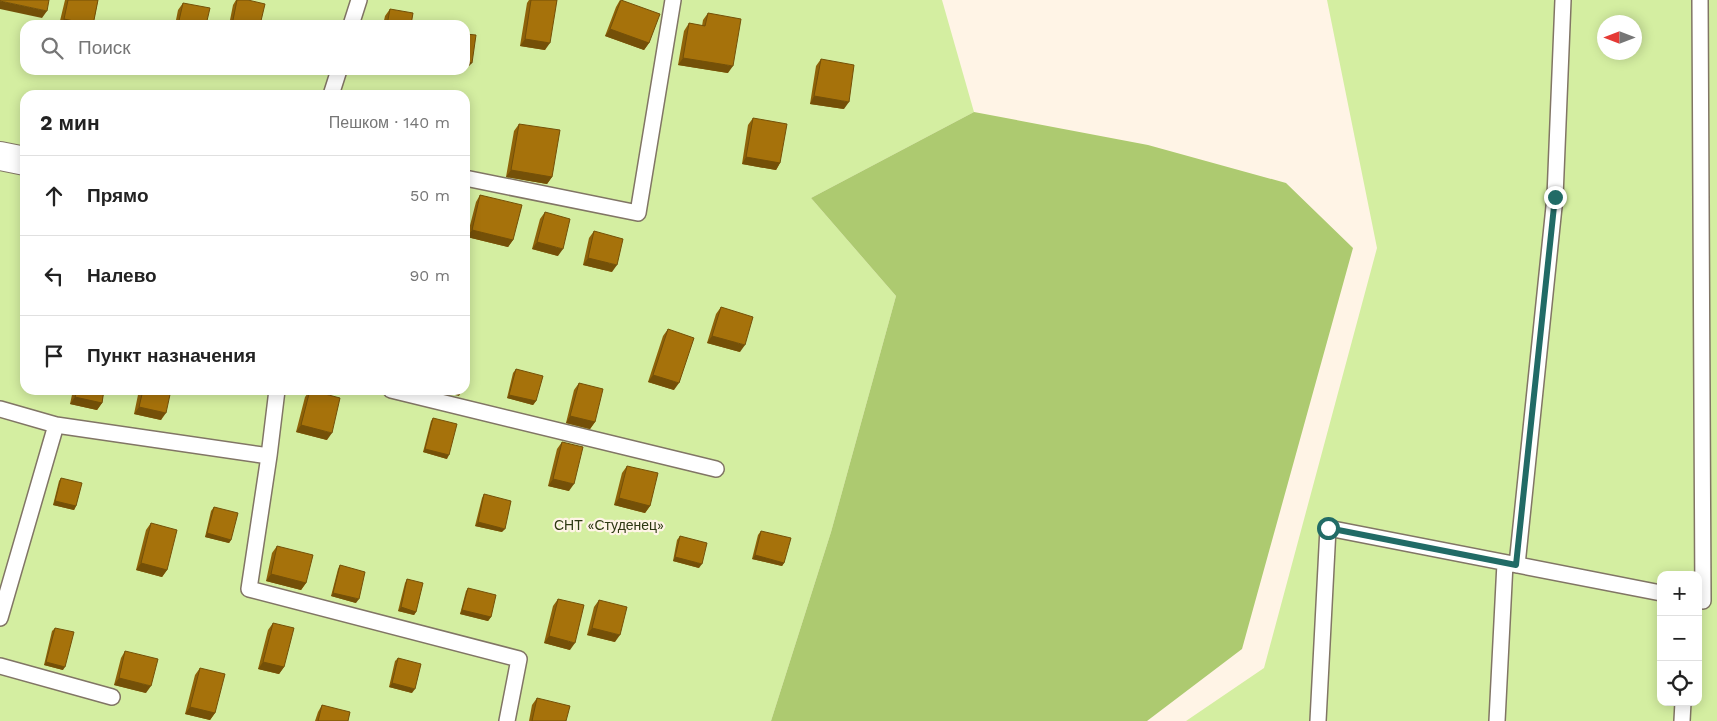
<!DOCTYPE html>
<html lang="ru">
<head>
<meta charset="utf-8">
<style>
	body { margin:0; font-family:"Work Sans",sans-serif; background:#f6f6f6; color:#222 }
	.controls { position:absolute; right:15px; bottom:15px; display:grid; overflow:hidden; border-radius:10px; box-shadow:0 2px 12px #0003 }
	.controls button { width:45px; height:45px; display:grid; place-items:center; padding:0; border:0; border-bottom:1px solid #e0e0e0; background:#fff; color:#222; font:25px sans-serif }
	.compass { position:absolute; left:1597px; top:15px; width:45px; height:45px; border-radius:50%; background:#fff; box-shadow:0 2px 12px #0003; rotate:270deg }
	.stop { position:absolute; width:15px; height:15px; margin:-11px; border:4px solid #216b66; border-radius:50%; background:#fff }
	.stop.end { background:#216b66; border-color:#fff; box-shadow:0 1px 5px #0008 }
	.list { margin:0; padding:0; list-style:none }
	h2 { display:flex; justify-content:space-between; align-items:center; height:65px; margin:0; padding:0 20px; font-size:21px }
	h2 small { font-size:16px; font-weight:400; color:#767676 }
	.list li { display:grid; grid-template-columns:32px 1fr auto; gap:15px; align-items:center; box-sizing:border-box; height:80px; padding:0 20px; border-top:1px solid #e0e0e0 }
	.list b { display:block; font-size:19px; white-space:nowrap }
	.list em { font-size:16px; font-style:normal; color:#767676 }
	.icon { flex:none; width:28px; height:28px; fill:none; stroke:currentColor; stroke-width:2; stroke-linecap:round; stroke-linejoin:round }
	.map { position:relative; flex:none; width:1717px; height:721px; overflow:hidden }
	.search { position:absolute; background:#fff; box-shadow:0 2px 12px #0003; left:20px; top:20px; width:450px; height:55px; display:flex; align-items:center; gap:12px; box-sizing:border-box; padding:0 18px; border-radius:15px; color:#767676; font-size:19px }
	.panel { position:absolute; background:#fff; box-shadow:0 2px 12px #0003; left:20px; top:90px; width:450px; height:305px; border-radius:15px }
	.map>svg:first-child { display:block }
	.green { fill:#d4eea1; fill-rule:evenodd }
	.forest { fill:#adca70 }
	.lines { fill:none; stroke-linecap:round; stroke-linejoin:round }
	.service-casing { stroke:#817565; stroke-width:18 }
	.minor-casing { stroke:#817565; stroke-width:30 }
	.service { stroke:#fff; stroke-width:15 }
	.minor { stroke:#fff; stroke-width:28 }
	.wall { fill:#8f6209 }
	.shaded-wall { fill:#745008 }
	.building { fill:#a6720b; stroke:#745008 }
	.route { stroke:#216b66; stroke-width:6 }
	.labels { text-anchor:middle; stroke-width:4.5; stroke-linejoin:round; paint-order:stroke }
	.park-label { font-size:14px; fill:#2d3812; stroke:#fff4e6 }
</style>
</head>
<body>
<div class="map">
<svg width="1717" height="721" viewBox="0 0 1717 721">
	<rect width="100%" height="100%" fill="#fff4e6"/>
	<path class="green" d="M0,0H942L974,112L811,198L896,296L831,532L771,721H0ZM25,25H465V70H25ZM25,95H465V390H25Z
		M1327,0H1717V721H1186L1264,668L1377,248ZM1604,22H1634V52H1604ZM1661,575H1698V702H1661Z"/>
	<path class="forest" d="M974,112L1148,145L1286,183L1353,248L1242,649L1147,721H771L831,532L896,296L811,198Z"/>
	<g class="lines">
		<g class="service-casing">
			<path id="service" d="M1700,0L1703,601
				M351,25L359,0
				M331,95L339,70
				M465,178L638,213L673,0
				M277,390L269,456L249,589L519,659L507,721
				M391,390L716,469
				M0,409L56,425
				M1517,565L1555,197L1563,0
				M0,618L56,425L269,456
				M0,666L112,697
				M1318,721L1328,528L1661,593
				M1497,721L1505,563
				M1682,721L1683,702"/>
		</g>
		<g class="minor-casing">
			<path id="minor" d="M0,156L25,161"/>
		</g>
		<use href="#service" class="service"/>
		<use href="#minor" class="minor"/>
	</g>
	<path class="wall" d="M65,0H98L93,25H59Z
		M236,0H248L260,25H229L233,5Z
		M529,0H557L545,50L520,46L527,3Z
		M620,0L649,43L644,50L605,36L616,7Z
		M183,3L206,25H175L178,10Z
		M390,9L411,25H383L385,16Z
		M708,13L728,73L678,65L684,31L689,23L702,26L703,20Z
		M821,59L844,109L810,104L816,66Z
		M753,118L780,163L776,170L742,164L748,125Z
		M519,124L552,177L547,184L506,177L514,131Z
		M480,195L513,240L508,247L467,237L476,202Z
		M545,212L558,256L532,249L540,219Z
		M594,231L612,272L583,265L589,238Z
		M721,307L740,352L707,343L716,314Z
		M668,329L674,390L648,382L663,336Z
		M516,369L536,401L533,405L507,398L513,373Z
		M579,383L595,422L590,429L566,423L574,390Z
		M73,390H104L102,403L97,410L70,404Z
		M139,390H171L161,420L134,414Z
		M310,390L327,440L296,432L305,397Z
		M433,418L447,459L423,452L431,421Z
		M562,442L569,491L548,486L557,449Z
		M627,466L650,506L645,513L614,505L622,473Z
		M61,478L76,506L74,510L53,505L59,481Z
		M484,494L502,532L475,526L482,498Z
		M214,507L231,540L229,543L205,537L211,511Z
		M151,523L167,570L162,577L136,570L146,530Z
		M761,531L784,563L782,566L752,559L758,535Z
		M680,536L699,568L673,561L677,540Z
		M277,546L306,583L301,590L266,581L272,553Z
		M340,565L356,603L331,596L338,569Z
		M407,579L416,612L414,615L398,611L405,583Z
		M468,588L491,617L488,621L460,614L466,591Z
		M558,599L570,650L544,643L553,606Z
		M599,600L615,642L587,635L594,607Z
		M273,623L284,667L279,674L258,669L268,630Z
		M55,628L63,670L44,665L52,631Z
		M125,651L146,693L114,685L121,658Z
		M398,658L412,693L389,687L395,661Z
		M200,668L215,713L210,720L185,714L195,675Z
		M537,698L566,721H529L532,705Z
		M322,705L348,721H315L318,712Z"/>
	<path class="shaded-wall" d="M0,1L47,11L42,18L0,9Z
		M64,19L92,25H60Z
		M610,29L649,43L644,50L605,36Z
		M525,39L550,43L545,50L520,46Z
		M683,58L733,66L728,73L678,65Z
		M465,61L472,63L469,66L465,65Z
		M814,96L849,102L844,109L810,104Z
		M746,157L780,163L776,170L742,164Z
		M511,170L552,177L547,184L506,177Z
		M472,230L513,240L508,247L467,237Z
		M537,242L563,249L558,256L532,249Z
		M588,258L617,265L612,272L583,265Z
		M712,336L745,345L740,352L707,343Z
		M653,375L679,383L674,390L648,382Z
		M440,390H453L461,392L459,396L439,391Z
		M509,395L536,401L533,405L507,398Z
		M75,397L102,403L97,410L70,404Z
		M139,407L166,413L161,420L134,414Z
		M570,416L595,422L590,429L566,423Z
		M301,425L332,433L327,440L296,432Z
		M425,449L449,455L447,459L423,452Z
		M553,479L574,484L569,491L548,486Z
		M619,498L650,506L645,513L614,505Z
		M55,501L76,506L74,510L53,505Z
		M478,522L505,529L502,532L475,526Z
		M207,533L231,540L229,543L205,537Z
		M755,555L784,563L782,566L752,559Z
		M675,557L702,564L699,568L673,561Z
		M141,563L167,570L162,577L136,570Z
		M271,574L306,583L301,590L266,581Z
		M333,593L359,599L356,603L331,596Z
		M401,607L416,612L414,615L398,611Z
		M462,610L491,617L488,621L460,614Z
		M592,628L620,635L615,642L587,635Z
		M549,636L575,643L570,650L544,643Z
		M46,662L65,667L63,670L44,665Z
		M263,662L284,667L279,674L258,669Z
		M119,678L151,686L146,693L114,685Z
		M392,683L415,689L412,693L389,687Z
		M190,707L215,713L210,720L185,714Z"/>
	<path class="building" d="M0,0H49L47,11L0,1Z
		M68,0H98L93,25L64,19Z
		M237,0H248L265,4L260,25H232Z
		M531,0H557L550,43L525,39Z
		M621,0L660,14L649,43L610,29Z
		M183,3L210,8L206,25H178Z
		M390,9L413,13L411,25H387Z
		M708,13L741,19L733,66L683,58L689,23L705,26Z
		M465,34L476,35L472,63L465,61Z
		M821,59L854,65L849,102L814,96Z
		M753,118L787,124L780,163L746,157Z
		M519,124L560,130L552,177L511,170Z
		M480,195L522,205L513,240L472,230Z
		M545,212L570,219L563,249L537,242Z
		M594,231L623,239L617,265L588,258Z
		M721,307L753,317L745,345L712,336Z
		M668,329L694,338L679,383L653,375Z
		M465,364L468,365L465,376Z
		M516,369L543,376L536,401L509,395Z
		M579,383L603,389L595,422L570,416Z
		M77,390H104L102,403L75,397Z
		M143,390H171L166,413L139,407Z
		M310,390L340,398L332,433L301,425Z
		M453,390H462L461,392Z
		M433,418L457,424L449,455L425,449Z
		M562,442L583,447L574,484L553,479Z
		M627,466L658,473L650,506L619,498Z
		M61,478L82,483L76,506L55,501Z
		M484,494L511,501L505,529L478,522Z
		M214,507L238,513L231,540L207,533Z
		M151,523L177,530L167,570L141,563Z
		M761,531L791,538L784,563L755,555Z
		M680,536L707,543L702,564L675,557Z
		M277,546L313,555L306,583L271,574Z
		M340,565L365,572L359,599L333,593Z
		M407,579L423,583L416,612L401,607Z
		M468,588L496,595L491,617L462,610Z
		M558,599L584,605L575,643L549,636Z
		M599,600L627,607L620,635L592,628Z
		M273,623L294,628L284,667L263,662Z
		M55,628L74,632L65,667L46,662Z
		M125,651L158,659L151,686L119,678Z
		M398,658L421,664L415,689L392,683Z
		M200,668L225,674L215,713L190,707Z
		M537,698L570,706L566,721H532Z
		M322,705L350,712L348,721H318Z"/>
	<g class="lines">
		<path class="route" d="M1328,528L1516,565L1555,197"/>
	</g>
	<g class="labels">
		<g class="park-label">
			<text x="609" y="530">СНТ «Студенец»</text>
		</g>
	</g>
</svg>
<div class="controls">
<button>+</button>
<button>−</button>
<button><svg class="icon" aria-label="locate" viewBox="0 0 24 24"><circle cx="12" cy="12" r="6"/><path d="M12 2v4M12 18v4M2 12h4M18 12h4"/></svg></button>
</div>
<svg class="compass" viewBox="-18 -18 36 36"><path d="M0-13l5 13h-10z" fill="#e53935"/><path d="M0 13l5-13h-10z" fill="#767676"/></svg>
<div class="stop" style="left:1328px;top:528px"></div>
<div class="stop end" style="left:1555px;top:197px"></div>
<div class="search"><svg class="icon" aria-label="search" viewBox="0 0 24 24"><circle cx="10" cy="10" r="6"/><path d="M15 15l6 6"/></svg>Поиск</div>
<section class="panel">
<h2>2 мин<small>Пешком · 140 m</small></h2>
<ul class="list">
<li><svg class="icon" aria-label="ahead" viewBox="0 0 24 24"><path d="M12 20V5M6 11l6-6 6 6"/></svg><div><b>Прямо</b></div><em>50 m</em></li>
<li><svg class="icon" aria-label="left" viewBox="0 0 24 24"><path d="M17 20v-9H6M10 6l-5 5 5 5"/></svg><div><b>Налево</b></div><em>90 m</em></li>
<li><svg class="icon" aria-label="arrive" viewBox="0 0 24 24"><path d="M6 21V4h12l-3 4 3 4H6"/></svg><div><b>Пункт назначения</b></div></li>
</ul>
</section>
</div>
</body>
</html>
